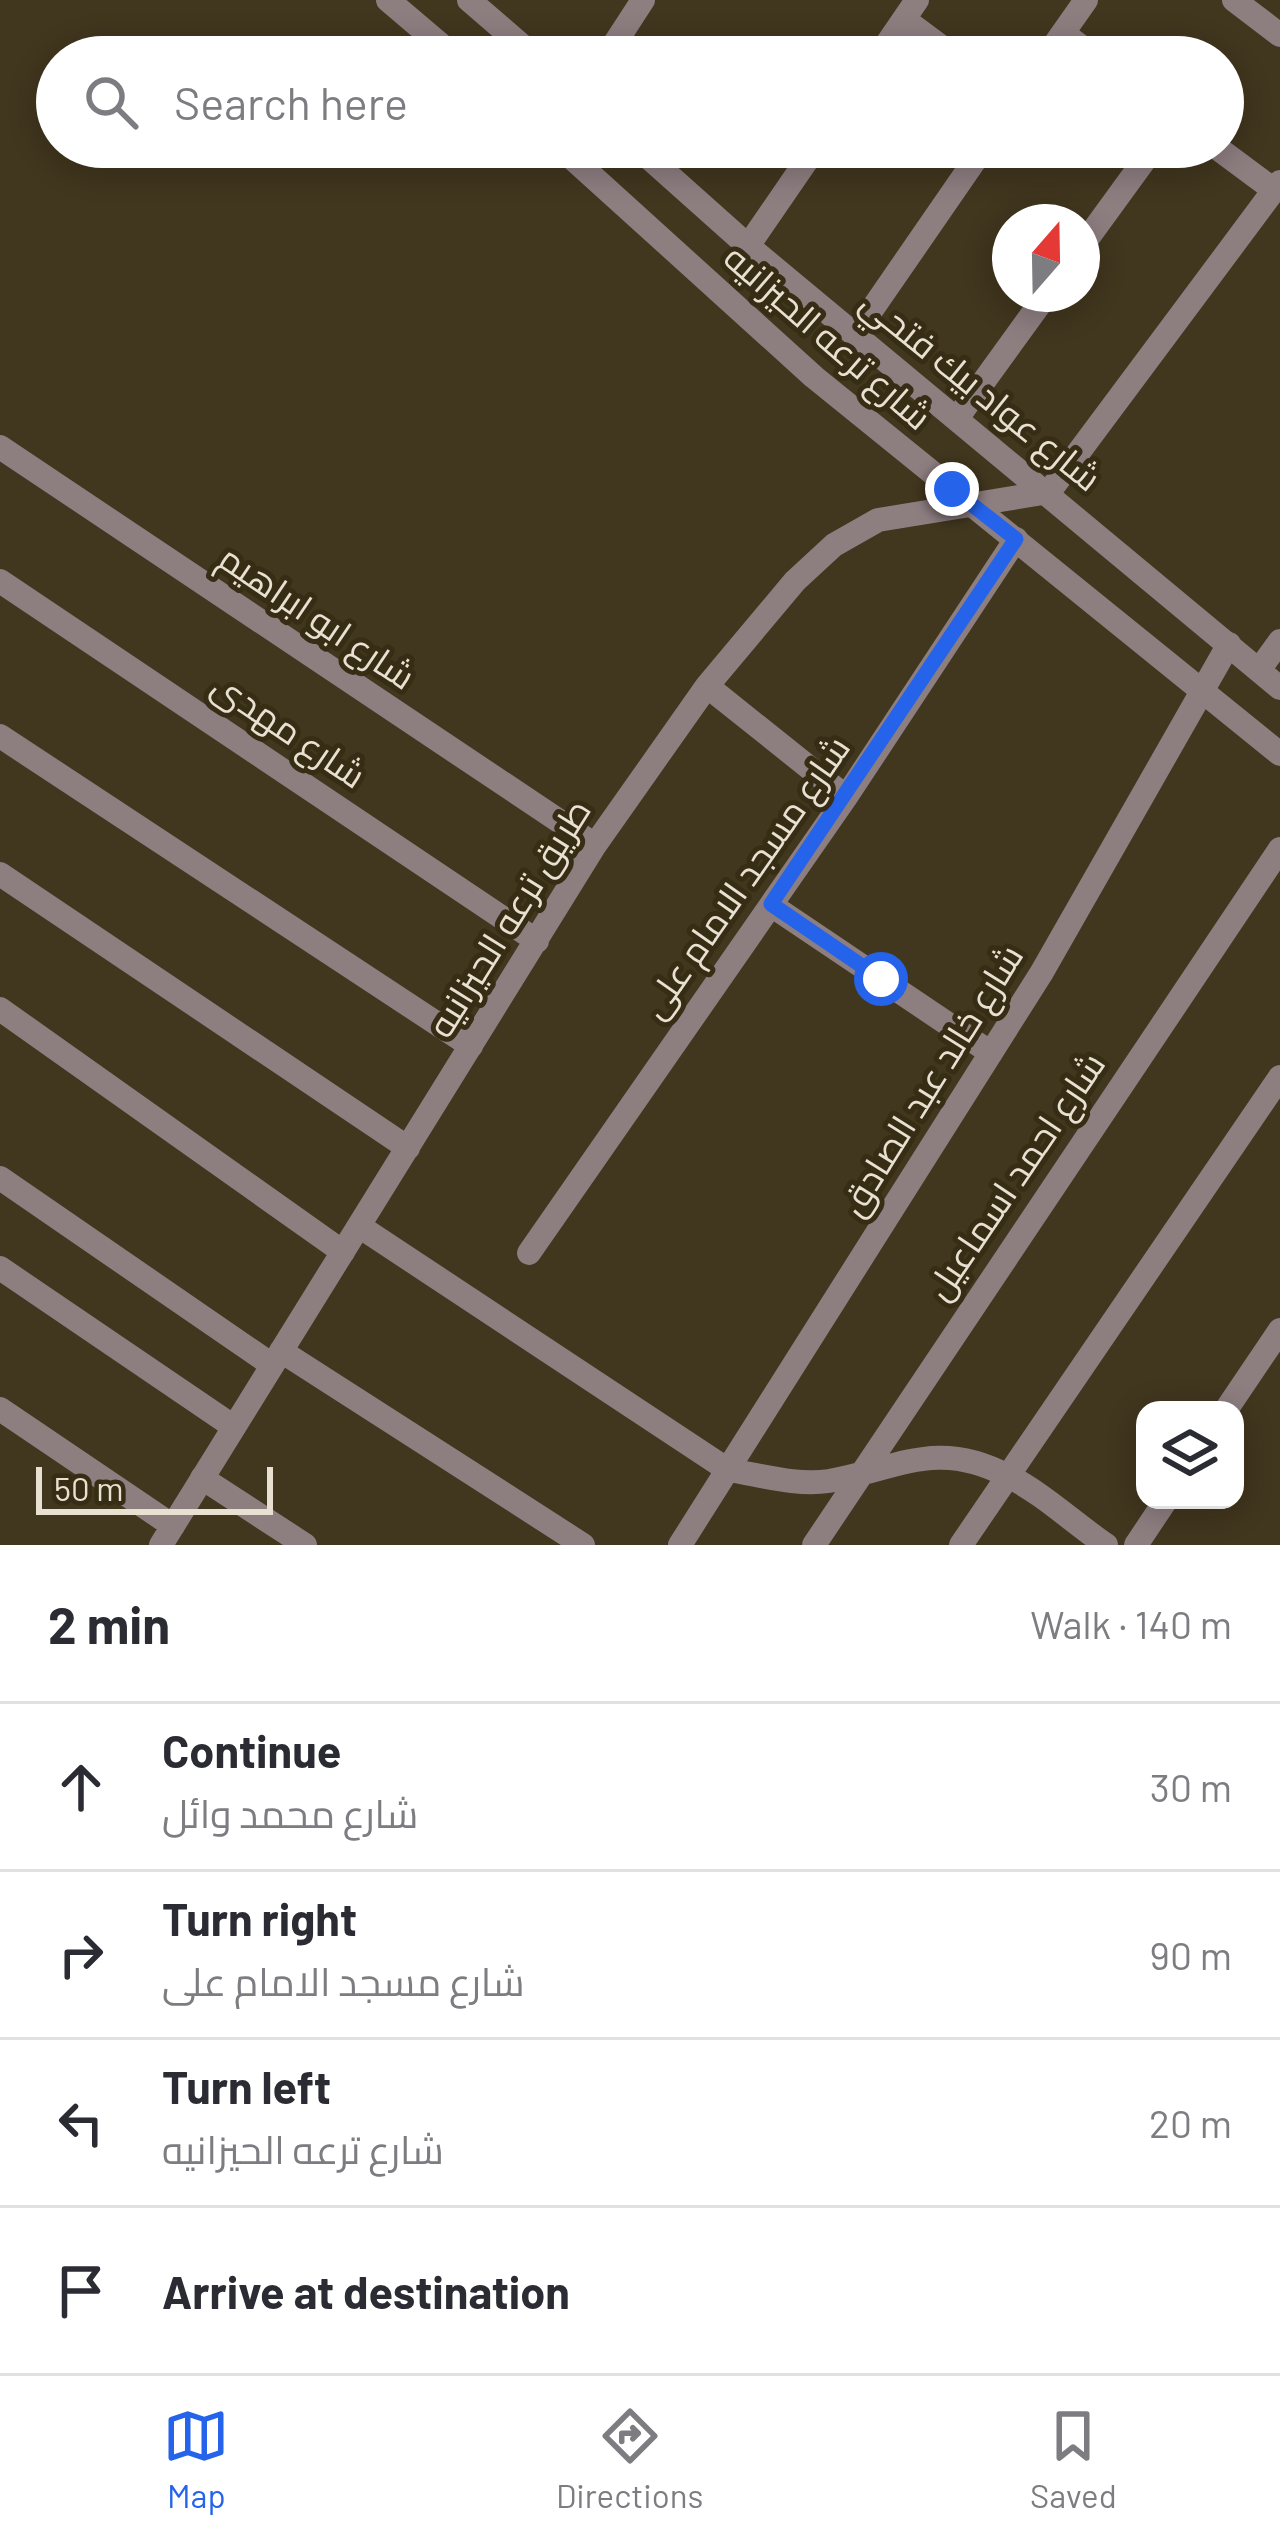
<!DOCTYPE html>
<html lang="en">
<head>
<meta charset="utf-8">
<style>
	body { margin:0; font-family:Barlow,Cairo,sans-serif; background:#f2f2f3; color:#2b2b33 }
	.controls { position:absolute; right:36px; bottom:36px; display:grid; overflow:hidden; border-radius:24px; box-shadow:0 6px 30px #0003 }
	.controls button { width:108px; height:108px; display:grid; place-items:center; padding:0; border:0; border-bottom:3px solid #e1e1e2; background:#fff; color:#2b2b33; font:60px sans-serif }
	.compass { position:absolute; left:992px; top:204px; width:108px; height:108px; border-radius:50%; background:#fff; box-shadow:0 6px 30px #0003; rotate:20deg }
	.scale { position:absolute; left:36px; bottom:30px; width:237px; box-sizing:border-box; padding-left:12px; border:6px solid #e8e1d2; border-top:0; font-size:33px; line-height:42px; white-space:nowrap; color:#e8e1d2; -webkit-text-stroke:9px #372c14; paint-order:stroke }
	.stop { position:absolute; width:36px; height:36px; margin:-27px; border:9px solid #2563eb; border-radius:50%; background:#fff }
	.stop.end { background:#2563eb; border-color:#fff; box-shadow:0 3px 12px #0008 }
	.list { margin:0; padding:0; list-style:none }
	h2 { display:flex; justify-content:space-between; align-items:center; height:156px; margin:0; padding:0 48px; font-size:51px }
	h2 small { font-size:39px; font-weight:400; color:#7c7c81 }
	.list li { display:grid; grid-template-columns:78px 1fr auto; gap:36px; align-items:center; box-sizing:border-box; height:168px; padding:0 48px; border-top:3px solid #e1e1e2 }
	.list b { display:block; font-size:45px; white-space:nowrap }
	.list p { margin:0; font-size:39px; white-space:nowrap; color:#7c7c81 }
	.list em { font-size:39px; font-style:normal; color:#7c7c81 }
	.icon { flex:none; width:66px; height:66px; fill:none; stroke:currentColor; stroke-width:2; stroke-linecap:round; stroke-linejoin:round }
	.map { position:relative; flex:none; width:1280px; height:1545px; overflow:hidden }
	.search { position:absolute; background:#fff; box-shadow:0 6px 30px #0003; left:36px; right:36px; top:36px; height:132px; display:flex; align-items:center; gap:30px; box-sizing:border-box; padding:0 42px; border-radius:66px; color:#7c7c81; font-size:45px }
	.sheet { height:828px; background:#fff }
	nav { display:flex; justify-content:space-around; align-items:center; box-sizing:border-box; height:168px; border-top:3px solid #e1e1e2; background:#fff; font-size:33px; color:#7c7c81 }
	nav a { display:grid; justify-items:center; gap:6px }
	nav .on { color:#2563eb }
	.map>svg:first-child { display:block }
	.lines { fill:none; stroke-linecap:round; stroke-linejoin:round }
	.minor { stroke:#8d7e80; stroke-width:24 }
	.tertiary { stroke:#8d7e80; stroke-width:24 }
	.route { stroke:#2563eb; stroke-width:15 }
	.labels { text-anchor:middle; stroke-width:10; stroke-linejoin:round; paint-order:stroke }
	.street-label { font-size:36px; fill:#e8e1d2; stroke:#372c14 }
</style>
</head>
<body>
<div class="map">
<svg width="1280" height="1545" viewBox="0 0 1280 1545">
	<rect width="100%" height="100%" fill="#41361e"/>
	<g class="lines">
		<path class="minor" d="M1234,0L1280,35
			M904,19L955,57
			M1063,33L1095,57
			M606,57L643,0
			M878,57L917,0
			M1046,57L1086,0
			M1216,147L1274,190
			M748,246L816,147
			M1082,246L1154,147
			M855,334L984,147
			M958,417L1047,294
			M0,447L595,845
			M0,581L537,941
			M1259,670L1280,641
			M707,686L846,797
			M0,736L471,1046
			M0,874L408,1148
			M771,905L991,1053
			M0,1009L343,1252
			M0,1178L272,1365
			M359,1226L728,1470C761,1475 796,1486 829,1481C897,1469 937,1438 1008,1476C1042,1493 1074,1523 1106,1545
			M529,1253L846,797L1016,539
			M0,1268L234,1427
			M281,1351L583,1545
			M0,1409L173,1526
			M1226,1410L1280,1330
			M202,1478L305,1545
			M161,1545L595,845L707,686L795,581L834,545L878,520L1049,492L1280,182
			M680,1545L1042,972L1229,644
			M814,1545L1280,849
			M961,1545L1280,1077
			M1136,1545L1166,1500"/>
		<path class="tertiary" d="M388,0L455,57
			M469,0L535,57
			M560,147L814,377L1280,754
			M637,147L748,246L1280,688"/>
	</g>
	<g class="lines">
		<path class="route" d="M881,979L771,904L1016,539L952,489"/>
	</g>
	<g class="labels">
		<g class="street-label">
			<text transform="translate(828 337) rotate(41)" y="13">شارع ترعه الحيزانيه</text>
			<text transform="translate(981 390) rotate(39)" y="13">شارع عواد بيك فتحي</text>
			<text transform="translate(317 617) rotate(34)" y="13">شارع ابو ابراهيم</text>
			<text transform="translate(289 730) rotate(34)" y="13">شارع مهدى</text>
			<text transform="translate(745 877) rotate(-55)" y="13">شارع مسجد الامام على</text>
			<text transform="translate(509 918) rotate(-58)" y="13">طريق ترعه الحيزانيه</text>
			<text transform="translate(931 1080) rotate(-58)" y="13">شارع خالد عبد الصادق</text>
			<text transform="translate(1015 1176) rotate(-56)" y="13">شارع احمد اسماعيل</text>
		</g>
	</g>
</svg>
<div class="controls">
<button><svg class="icon" aria-label="layers" viewBox="0 0 24 24"><path d="M12 4l9 5-9 5-9-5zM3 14l9 5 9-5"/></svg></button>
</div>
<svg class="compass" viewBox="-18 -18 36 36"><path d="M0-13l5 13h-10z" fill="#e53935"/><path d="M0 13l5-13h-10z" fill="#7c7c81"/></svg>
<div class="scale">50 m</div>
<div class="stop" style="left:881px;top:979px"></div>
<div class="stop end" style="left:952px;top:489px"></div>
<div class="search"><svg class="icon" aria-label="search" viewBox="0 0 24 24"><circle cx="10" cy="10" r="6"/><path d="M15 15l6 6"/></svg>Search here</div>
</div>
<section class="sheet">
<h2>2 min<small>Walk · 140 m</small></h2>
<ul class="list">
<li><svg class="icon" aria-label="ahead" viewBox="0 0 24 24"><path d="M12 20V5M6 11l6-6 6 6"/></svg><div><b>Continue</b><p>شارع محمد وائل</p></div><em>30 m</em></li>
<li><svg class="icon" aria-label="right" viewBox="0 0 24 24"><path d="M7 20v-9h11M14 6l5 5-5 5"/></svg><div><b>Turn right</b><p>شارع مسجد الامام على</p></div><em>90 m</em></li>
<li><svg class="icon" aria-label="left" viewBox="0 0 24 24"><path d="M17 20v-9H6M10 6l-5 5 5 5"/></svg><div><b>Turn left</b><p>شارع ترعه الحيزانيه</p></div><em>20 m</em></li>
<li><svg class="icon" aria-label="arrive" viewBox="0 0 24 24"><path d="M6 21V4h12l-3 4 3 4H6"/></svg><div><b>Arrive at destination</b></div></li>
</ul>
</section>
<nav>
<a class="on"><svg class="icon" aria-label="map" viewBox="0 0 24 24"><path d="M3 6l6-2 6 2 6-2v14l-6 2-6-2-6 2zM9 4v14M15 6v14"/></svg>Map</a>
<a><svg class="icon" aria-label="directions" viewBox="0 0 24 24"><path d="M12 3l9 9-9 9-9-9zM9 14v-3h6M13 9l2 2-2 2"/></svg>Directions</a>
<a><svg class="icon" aria-label="saved" viewBox="0 0 24 24"><path d="M7 4h10v16l-5-4-5 4z"/></svg>Saved</a>
</nav>
</body>
</html>
